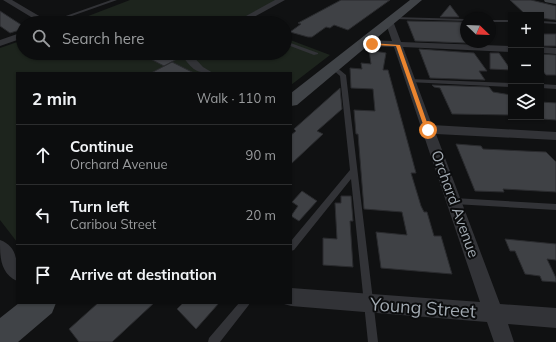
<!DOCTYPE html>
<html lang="en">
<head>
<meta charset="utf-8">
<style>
	body { margin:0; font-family:Mulish,sans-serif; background:#151617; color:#f1f3f6 }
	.controls { position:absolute; right:12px; top:12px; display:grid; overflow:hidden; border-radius:0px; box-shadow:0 1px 3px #0004 }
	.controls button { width:36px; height:36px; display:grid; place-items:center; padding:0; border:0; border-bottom:1px solid #2c2d2e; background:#0c0d0e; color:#f1f3f6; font:20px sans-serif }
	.compass { position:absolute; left:460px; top:12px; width:36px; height:36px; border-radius:50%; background:#0c0d0e; box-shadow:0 1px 3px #0004; rotate:113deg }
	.stop { position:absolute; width:12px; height:12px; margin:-9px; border:3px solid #eb852f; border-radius:50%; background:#fff }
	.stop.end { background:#eb852f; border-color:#fff; box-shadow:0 1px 4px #0008 }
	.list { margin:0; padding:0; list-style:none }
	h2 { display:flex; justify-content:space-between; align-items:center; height:52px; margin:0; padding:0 16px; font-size:17px }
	h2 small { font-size:13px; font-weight:400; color:#9a9c9e }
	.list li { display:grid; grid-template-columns:26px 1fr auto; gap:12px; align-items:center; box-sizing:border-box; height:60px; padding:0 16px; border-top:1px solid #2c2d2e }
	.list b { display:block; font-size:15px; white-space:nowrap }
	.list p { margin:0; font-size:13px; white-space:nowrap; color:#9a9c9e }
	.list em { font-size:13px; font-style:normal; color:#9a9c9e }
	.icon { flex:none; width:22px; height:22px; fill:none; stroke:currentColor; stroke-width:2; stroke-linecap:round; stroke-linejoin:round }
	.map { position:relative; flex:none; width:556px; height:342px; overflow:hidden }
	.search { position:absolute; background:#0c0d0e; box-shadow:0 1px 3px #0004; left:16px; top:16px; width:276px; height:44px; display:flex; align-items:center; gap:10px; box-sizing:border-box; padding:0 14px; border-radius:22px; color:#9a9c9e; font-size:15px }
	.panel { position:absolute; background:#0c0d0e; box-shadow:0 1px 3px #0004; left:16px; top:72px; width:276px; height:232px; border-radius:0px }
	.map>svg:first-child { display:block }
	.green { fill:#1d241d }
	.building { fill:#3f4145; stroke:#2a2b2e }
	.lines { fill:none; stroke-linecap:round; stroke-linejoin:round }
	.lane { fill:#323337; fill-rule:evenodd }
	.street { fill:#323337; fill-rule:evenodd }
	.secondary { fill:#404347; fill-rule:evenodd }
	.route { fill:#eb852f }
	.labels { text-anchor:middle; stroke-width:4; stroke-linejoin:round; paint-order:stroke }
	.street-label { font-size:15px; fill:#a2aab2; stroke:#0b0c0d }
	.near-street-label { font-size:18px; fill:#a2aab2; stroke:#0b0c0d }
</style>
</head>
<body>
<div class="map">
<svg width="556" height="342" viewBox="0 0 556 342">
	<rect width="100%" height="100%" fill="#101112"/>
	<path class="green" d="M130,0H277L239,20L246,23H70Z
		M285,38L330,55L291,85V73H17V242L0,220V48L23,40V53H285Z"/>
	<path class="building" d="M341,0H390L348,30L334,25L330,28L326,27L312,37H308L290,32L301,24L298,23Z
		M510,0H531L556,6V20L541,18V15L525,14Z
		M450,5L459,17H440Z
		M0,11L23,26V29L10,33L0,26Z
		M407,21L463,22L466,26V43L415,41Z
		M541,34H556V46H541Z
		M419,49L474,53L487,71H479L485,80L430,78Z
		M369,50L386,53L383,70H388L412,158L416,173H411L421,206L424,212H427L434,236H441L452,274L381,268L376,232L407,235L402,212L364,209L358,134H356L354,110L375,111L373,89L351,88L350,68L362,69L361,63L371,64Z
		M139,53H168L179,58L164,66Z
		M490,53H499L511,70L490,69Z
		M541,54L556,55V75H546L541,69Z
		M172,62L194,73H151Z
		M432,85L489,87L493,92L511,95V115L452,114L440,88L434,87Z
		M340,88L342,109L317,131L323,134L291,164V135L296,131L294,129Z
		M541,102L556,103V120L541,119Z
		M456,144L481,146L483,149L546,152L556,162V192L503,189L504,192L475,191Z
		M302,191L317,201L299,221L291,216L298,206L292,202Z
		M341,196H351L353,221H350L353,267L323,265V238L337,239L335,203H341Z
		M505,239L556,244V260L547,259L556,278V282L542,281L540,276L525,274L515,251H510Z
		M98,303H154L112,342H79L69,329Z
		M183,303H219L196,329L177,309Z"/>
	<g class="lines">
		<path class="lane" d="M111,0H117L52,23H46Z
			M393,17L466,19V21L394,19L392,18Z
			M490,20H511V22H490Z
			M541,21L556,22V24L541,23Z
			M285,41L318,53V54L314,55L285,44Z
			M331,66H335L346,75L378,342H368L351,179L294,250L291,251V241L350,170L340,76L331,68Z
			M410,79L511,83V87L408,82L407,81Z
			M541,84L556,85V89L541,88Z
			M454,198L556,204V210L454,204L451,203L450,201L451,199Z
			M239,303H250L248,306L220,342H208L209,338Z"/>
		<path class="street" d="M3,0H12L51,23H41Z
			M275,0H285L243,23H233Z
			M386,19L393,21L401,42L511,46V52L403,47L432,125L556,132V140L436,134L500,304L556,308V328L508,324L514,342H494L487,322L291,306L284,304L291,303V288L480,302L394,47L362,46L358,43L362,40L392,41L385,21Z
			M23,32V38L0,46V40Z
			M541,47L556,48V54L541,53Z
			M180,53H190L203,67L213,73C193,73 192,68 180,53Z
			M0,240C19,247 17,264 17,281C0,273 0,257 0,240Z"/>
		<path class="secondary" d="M410,0H422L297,105L291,106V93Z
			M544,0H556V4L545,2Z
			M19,303H56L52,313L18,342H0V318Z"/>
	</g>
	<path class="route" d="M371,43L400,45L430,131L425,130L396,46L372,45Z"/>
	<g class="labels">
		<g class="street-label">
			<text transform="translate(455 204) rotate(70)" y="5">Orchard Avenue</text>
		</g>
		<g class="near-street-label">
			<text transform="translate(423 308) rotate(4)" y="6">Young Street</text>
		</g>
	</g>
</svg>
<div class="controls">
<button>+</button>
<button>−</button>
<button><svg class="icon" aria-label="layers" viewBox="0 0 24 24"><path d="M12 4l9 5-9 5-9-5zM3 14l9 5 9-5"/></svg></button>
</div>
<svg class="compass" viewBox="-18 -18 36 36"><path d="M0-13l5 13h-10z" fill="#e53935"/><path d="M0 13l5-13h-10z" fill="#9a9c9e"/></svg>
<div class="stop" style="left:428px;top:130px"></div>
<div class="stop end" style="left:372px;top:44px"></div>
<div class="search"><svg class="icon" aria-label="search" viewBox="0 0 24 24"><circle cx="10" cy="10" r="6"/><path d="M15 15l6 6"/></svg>Search here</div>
<section class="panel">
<h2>2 min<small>Walk · 110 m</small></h2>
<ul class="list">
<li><svg class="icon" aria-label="ahead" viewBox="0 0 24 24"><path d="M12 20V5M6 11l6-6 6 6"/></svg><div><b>Continue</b><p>Orchard Avenue</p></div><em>90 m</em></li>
<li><svg class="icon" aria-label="left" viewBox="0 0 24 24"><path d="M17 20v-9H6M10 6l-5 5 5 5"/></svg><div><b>Turn left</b><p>Caribou Street</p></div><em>20 m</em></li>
<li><svg class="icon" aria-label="arrive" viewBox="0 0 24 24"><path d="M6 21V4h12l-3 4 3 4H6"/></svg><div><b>Arrive at destination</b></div></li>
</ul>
</section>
</div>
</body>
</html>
